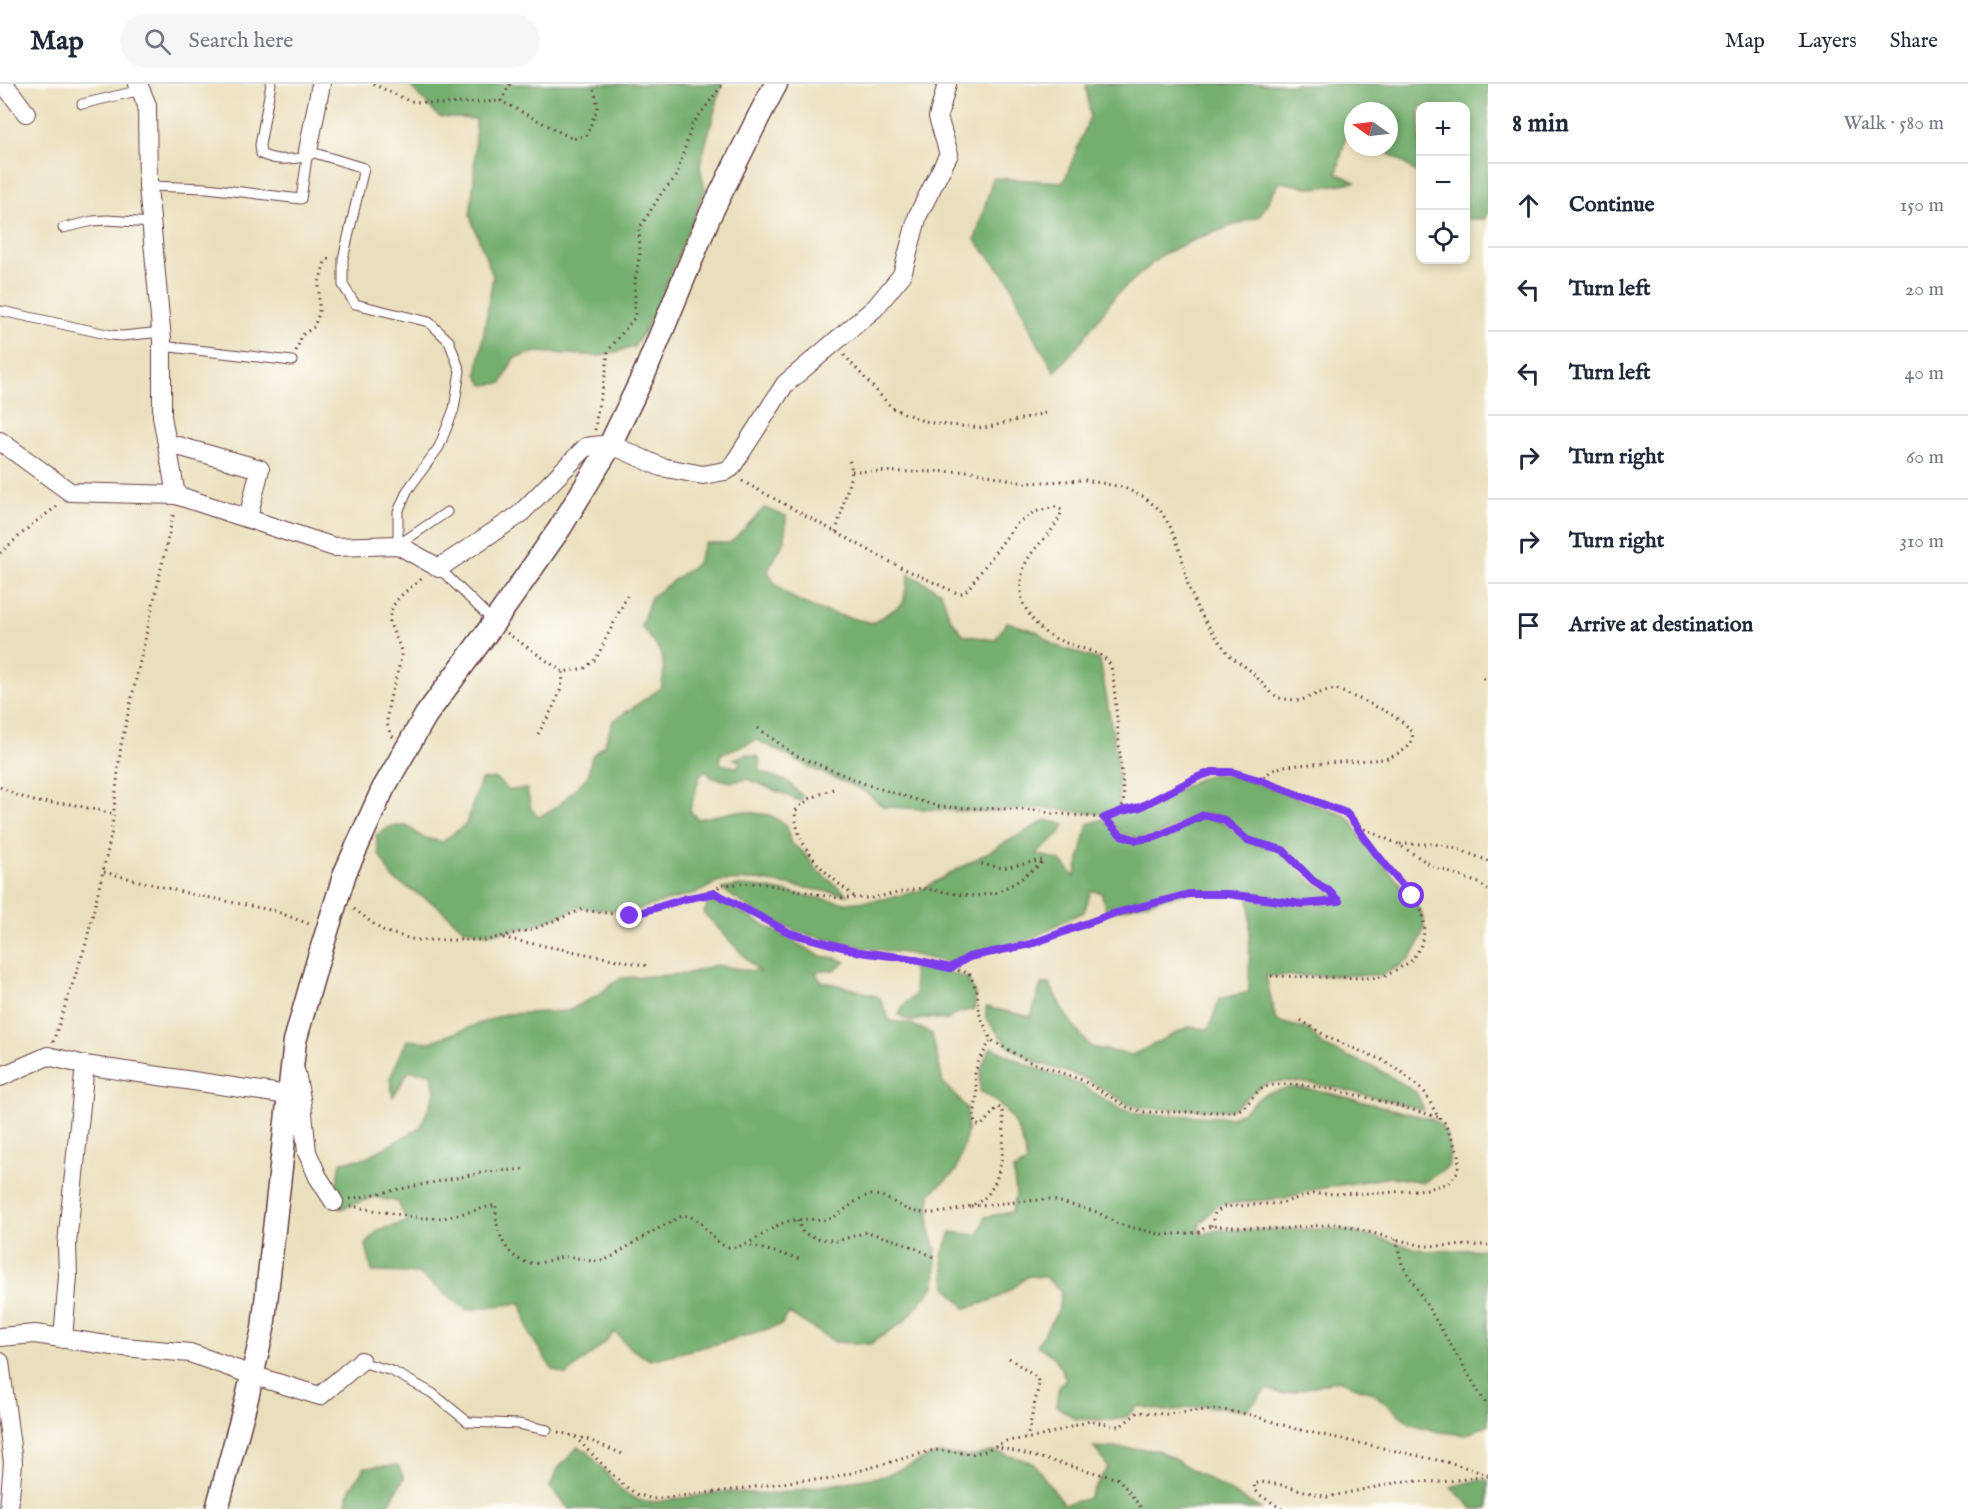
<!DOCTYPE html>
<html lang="en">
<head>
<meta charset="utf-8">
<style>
	body { margin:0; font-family:"IM FELL English",serif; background:#f6f6f7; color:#1f2937 }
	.controls { position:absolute; right:18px; top:18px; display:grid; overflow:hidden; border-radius:12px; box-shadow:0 3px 9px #0003 }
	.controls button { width:54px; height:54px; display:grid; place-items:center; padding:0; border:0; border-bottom:2px solid #e0e1e3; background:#fff; color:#1f2937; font:30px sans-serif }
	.compass { position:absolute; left:1344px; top:18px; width:54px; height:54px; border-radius:50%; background:#fff; box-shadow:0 3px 9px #0003; rotate:284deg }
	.stop { position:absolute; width:18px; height:18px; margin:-14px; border:4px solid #7c3aed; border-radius:50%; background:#fff }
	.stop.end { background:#7c3aed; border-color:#fff; box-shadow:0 2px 6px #0008 }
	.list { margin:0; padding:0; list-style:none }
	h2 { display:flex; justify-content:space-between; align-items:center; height:78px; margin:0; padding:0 24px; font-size:26px }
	h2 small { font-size:20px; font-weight:400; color:#747a83 }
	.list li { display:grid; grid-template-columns:39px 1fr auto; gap:18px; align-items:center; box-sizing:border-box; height:84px; padding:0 24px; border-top:2px solid #e0e1e3 }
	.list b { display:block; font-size:22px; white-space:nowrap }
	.list em { font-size:20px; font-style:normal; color:#747a83 }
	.icon { flex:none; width:33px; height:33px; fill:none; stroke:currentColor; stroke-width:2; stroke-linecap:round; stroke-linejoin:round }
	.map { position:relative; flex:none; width:1488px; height:1425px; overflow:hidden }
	header { display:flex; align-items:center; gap:36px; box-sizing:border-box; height:84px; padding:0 30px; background:#fff; border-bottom:2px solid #e0e1e3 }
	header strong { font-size:28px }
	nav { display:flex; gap:33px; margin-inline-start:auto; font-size:21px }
	.search { width:420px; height:54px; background:#f6f6f7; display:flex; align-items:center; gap:15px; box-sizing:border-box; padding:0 21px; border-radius:33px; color:#747a83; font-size:22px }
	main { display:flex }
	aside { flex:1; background:#fff }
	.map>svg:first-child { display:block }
	.forest { fill:#75af6e; stroke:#60674c; stroke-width:1.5 }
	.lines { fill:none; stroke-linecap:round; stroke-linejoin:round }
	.service-casing { stroke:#623c41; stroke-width:11 }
	.minor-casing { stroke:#623c41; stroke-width:20 }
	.tertiary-casing { stroke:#623c41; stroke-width:25 }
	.path { stroke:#623c41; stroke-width:3; stroke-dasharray:1.5 4.5; stroke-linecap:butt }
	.service { stroke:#fff; stroke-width:9 }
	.minor { stroke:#fff; stroke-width:18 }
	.tertiary { stroke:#fff; stroke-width:22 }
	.route { stroke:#7c3aed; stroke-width:8 }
</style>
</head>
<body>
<header>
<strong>Map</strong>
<div class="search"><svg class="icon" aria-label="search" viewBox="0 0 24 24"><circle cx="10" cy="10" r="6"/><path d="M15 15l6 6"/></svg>Search here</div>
<nav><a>Map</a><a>Layers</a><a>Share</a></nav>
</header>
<main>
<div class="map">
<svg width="1488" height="1425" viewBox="0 0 1488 1425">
	<rect width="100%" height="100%" fill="#fdfcf7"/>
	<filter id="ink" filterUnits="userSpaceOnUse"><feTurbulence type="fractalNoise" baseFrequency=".0167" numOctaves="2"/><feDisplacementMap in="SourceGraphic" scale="12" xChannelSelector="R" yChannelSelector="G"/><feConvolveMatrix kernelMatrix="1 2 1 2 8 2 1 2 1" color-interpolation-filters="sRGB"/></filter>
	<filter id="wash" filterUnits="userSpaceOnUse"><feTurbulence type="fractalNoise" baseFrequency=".008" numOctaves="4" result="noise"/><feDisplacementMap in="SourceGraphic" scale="24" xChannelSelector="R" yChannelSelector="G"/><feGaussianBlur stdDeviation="1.35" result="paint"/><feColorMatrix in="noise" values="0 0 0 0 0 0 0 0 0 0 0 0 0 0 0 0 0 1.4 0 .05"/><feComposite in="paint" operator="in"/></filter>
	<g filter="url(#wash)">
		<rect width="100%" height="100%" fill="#eadfbc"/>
		<path class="forest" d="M411,0H722L700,81L705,106L653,233L634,263L600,272L536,268L514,274L502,299L483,301L477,290L493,192L470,132L474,95L476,35L439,33L412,4Z
			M1086,0H1488V128L1484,135H1468L1466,133V22H1420V91L1395,73L1377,63H1389V27H1353V54L1346,52L1337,89L1355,98L1315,104L1279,98L1260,132L1201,153L1163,170L1115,212L1080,259L1055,288L1033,251L1009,196L975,156L993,94L1064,98L1090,32Z
			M764,424L786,432L785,456L768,486C778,521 842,532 873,539L903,520L909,490L941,508L950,534L964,551L995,556L1007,538L1038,548L1053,561L1100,576L1116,668L1120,720L1116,725L1100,730L1045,724L980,728L884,723L863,706L813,685L757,656L721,670L720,680L737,683L741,678L734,675L746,670L759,673L760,683L759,687L788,698L803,713L800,717L748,695L731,698L711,693L706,686L700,692L690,726L697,735L739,727L770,731L787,742L790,758L804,769L818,787L848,811L758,796L719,797L699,808L629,828L580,823L531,843L487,850L464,845L435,820L393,795L379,770L376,751L392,742H407L422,753L442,758L466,740L481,696L495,694L508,706L527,705L531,725L539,733L558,722L588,692L592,672L604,661L613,637L661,604C669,574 659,564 641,542L651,513L697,479L705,459H730Z
			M1213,690L1239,693L1346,732L1353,739L1359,751L1411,813L1422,830L1424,844L1418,862L1408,877L1382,891L1266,892L1276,937L1309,946L1323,962L1376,984L1416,1008L1424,1026C1390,1018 1293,987 1263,1001C1251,1006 1244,1020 1229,1026L1145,1024L1130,1021L1084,994L1033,977L1008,962L986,934V923L1031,933L1041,900H1050L1062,925L1074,943L1091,963L1132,971L1188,943L1209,945L1219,915L1249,908L1250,824L1248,815L1302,823L1338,819L1341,817L1329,805L1315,796L1283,764L1249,754L1226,735L1204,729L1155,751L1137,754L1122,749L1107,735L1122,729L1142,725L1199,695Z
			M1204,732L1223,738L1247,757L1282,767L1312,799L1329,808L1337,816L1302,820L1229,808H1188L1107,829L1101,808L1091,807L1084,828C1063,835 1046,849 1025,857C999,866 972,865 949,879L905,869L864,864L800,849L751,825L722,805L740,802L764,804L846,819L878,816L919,807L1046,736L1065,740L1060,749L1037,770L1061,777L1075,793L1088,740L1103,735C1108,740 1114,747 1120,751C1148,767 1178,741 1204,732Z
			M709,816L726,820L820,872L836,874L846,878L834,886L815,888L821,897L854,905L879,913L890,937L911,940L932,950L943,999L967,1024V1050L956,1087L930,1110L929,1143L936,1166L935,1201L905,1237L870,1260L835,1258L789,1229L781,1241L720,1259L650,1276L631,1265L615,1248L598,1265L566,1291L552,1285L530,1251L521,1219L467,1226L418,1189L372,1188L366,1161L378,1146L407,1138L398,1118L374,1113L340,1125L336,1106L341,1078L366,1074L420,1044L435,1009L432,989L409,987L393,1013L390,994L407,956L430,958L505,930L568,927L598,911L620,894L686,890L715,881L759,888L704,829Z
			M916,879L968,894L975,910V925L954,930L948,936C941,936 934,934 928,934C914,934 916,943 899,931L902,923L916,910L912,883Z
			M991,963L1023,979L1081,1001L1121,1025L1138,1030L1230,1033L1243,1028L1264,1010L1291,1003L1321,1007L1434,1036C1450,1047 1451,1066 1448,1083L1424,1098L1391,1093L1311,1106L1285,1114L1217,1121L1199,1141L1201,1151L1216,1146L1342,1145L1426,1167L1488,1165V1340L1466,1351L1440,1348L1411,1340L1373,1309L1338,1296L1284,1310L1266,1305L1247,1326L1203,1322L1166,1327L1138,1322L1126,1333L1112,1336L1076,1335L1056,1322L1059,1302L1066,1295L1055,1274L1037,1261L1058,1227L1061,1207L1045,1193L1028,1192C1006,1211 993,1218 965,1224L946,1202L942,1171L951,1148L978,1151L985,1133L1012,1128L1016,1111L1013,1086L1027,1079C1023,1048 1009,1022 980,1007C979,987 982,980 991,963Z
			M578,1363L587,1367L623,1408L638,1416L655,1418L723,1408L774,1410L884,1392L936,1370L974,1372L994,1367L1033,1379L1064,1420L1087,1415L1108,1383L1094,1363L1158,1366L1261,1425H569L550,1403L557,1386Z
			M398,1381L404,1394L386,1425H345L350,1405L365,1383Z
			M1488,1396V1425H1473L1451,1403L1473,1397Z"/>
	</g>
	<g filter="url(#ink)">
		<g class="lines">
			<g class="service-casing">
				<path id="service" d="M271,0L260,61L261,70C277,78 291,75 307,73
					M82,20L141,6
					M148,102L207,104L301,115L308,67L364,84L343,175V201L355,220L429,238L449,257L460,287L454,325L439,363L407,407L398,428V461
					M63,144L93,137L107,136L152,139
					M2,227L111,251L122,252L162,248
					M162,262L292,277
					M398,461L447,428
					M439,484L493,537
					M360,1278L392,1287L432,1309L468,1338L518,1340L547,1346"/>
			</g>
			<g class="minor-casing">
				<path id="minor" d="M4,0L26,29
					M138,0L147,21L148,102L162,256V332L176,411
					M308,67L321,0
					M0,357L70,408L176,411L334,463L398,461L439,484L519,431L586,363L610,360L661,383L703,391L725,387L731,384L785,300L875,224L902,191L918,131L949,70L938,33L947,0
					M167,359L260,385L248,434
					M296,989L302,1020L307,1068L318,1093L334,1118
					M0,993L48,972L85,981L288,1011
					M0,1253L35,1250L113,1262L190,1269L252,1291L320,1312L361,1277
					M63,1255L68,1192L67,1160L85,981
					M0,1278L13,1378L9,1425"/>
			</g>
			<g class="tertiary-casing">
				<path id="tertiary" d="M217,1425L247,1314L263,1245L295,957L318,876L345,789L383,705L426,631L488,547L560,444L607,367L646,286L709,133L759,32L776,0"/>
			</g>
			<path class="path" d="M373,0L409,17L441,20L501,17
				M510,0L501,17L573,55L587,51L598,22L594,6
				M296,267L302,251L314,243L319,229V199L325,178L332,173
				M844,271L892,324L921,336L937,340L985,344L1045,329
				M595,346L597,328L606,288L608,267L635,233V197L640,169L639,145L663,107L676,93L692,41L723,0
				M852,387L915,388L971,387L1024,399L1085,396L1122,403L1144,413L1160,426L1171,444L1181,469L1188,501L1198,526L1214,550L1229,571L1251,587L1270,608L1279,614L1299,617L1325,607L1336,605C1363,618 1459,649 1385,675L1284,682L1273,686L1259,696
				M742,397L898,482L955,508L962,509L968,505L1016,440L1034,428L1055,423L1062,426C1052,459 1019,464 1021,506C1021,515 1023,521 1028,528C1042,554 1063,558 1088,566C1096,569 1103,571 1108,578C1111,581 1112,587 1113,591L1124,714L1122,727
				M836,448L852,387L849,375
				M0,469L34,439L59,421
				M507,549L563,588L585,584L596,575L627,512
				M1483,594L1488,597
				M758,644L795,671L868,701L940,723L1036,726L1051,729L1104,734L1122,727L1140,723L1198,693L1212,688H1232L1321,718L1346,729L1362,744L1398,760L1434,783L1479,799L1488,806
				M538,650C549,630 563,611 563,588
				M393,653C377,634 399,594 401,572C402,557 385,543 391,527C396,512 413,502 424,493
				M0,703L19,712L37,718L71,720L113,730
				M833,705L809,715L795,727C796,767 827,790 855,813
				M1400,760H1435L1458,765L1488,777
				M104,788L182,808L275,827L309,840
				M715,809L720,801L759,799L837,814H872L922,804L962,811L975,812L995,809L1015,799L1040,781L1043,776L1003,784L981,780
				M354,825L383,847L415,856H486L534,845L581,826L630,832L684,815L715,809L790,850L860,869L907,874L969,889L977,907L980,931L991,956L1030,978L1082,996L1129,1024L1145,1028H1230C1235,1027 1240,1026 1243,1024C1250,1018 1255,1008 1263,1004C1296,989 1400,1023 1438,1033
				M503,854L649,882
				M951,883L969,873L1031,860L1112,830L1189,810H1228L1302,820L1339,817L1329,807L1313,797L1283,766L1247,756L1224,736L1204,731L1156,753L1137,756L1121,751L1104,734
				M1271,892L1367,894L1384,893L1410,878L1420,864L1425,845L1423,829L1412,812L1386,782L1361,750L1357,741
				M53,958L85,863L103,787L111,752L121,661L174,428
				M350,1115L486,1088L527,1085
				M350,1122L419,1134H444L496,1121C494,1146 507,1182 538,1179C548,1178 557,1172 568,1173C581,1173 592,1180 604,1176C611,1174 618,1169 624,1165C639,1156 654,1146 671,1138C674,1136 680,1133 683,1132C705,1130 710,1162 730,1163C747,1165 768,1145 783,1139C799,1132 820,1138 832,1134C845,1128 857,1112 872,1111C884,1110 898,1122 909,1126C928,1133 968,1127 983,1115C1004,1098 1006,1049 1002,1025L998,1023L981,1042L975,1040L974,1033L977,1011L975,990L978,979L990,957
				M971,1122L1050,1115L1097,1128L1118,1140L1163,1151L1201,1148L1203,1145L1211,1142L1279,1145L1337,1140L1423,1162L1488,1161
				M797,1136L803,1149L820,1155L837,1157L867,1148L904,1159L934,1173
				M1211,1142L1215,1129L1224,1123L1282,1119L1311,1110L1383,1109L1428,1105L1449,1099L1458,1087L1459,1071L1444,1038L1438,1033L1425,1009L1403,989L1382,976L1329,954L1299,935
				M1396,1155L1402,1180L1488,1323
				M745,1160L800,1175
				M1009,1274L1037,1294L1039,1300L1027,1354
				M558,1348L589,1356L625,1371
				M575,1353L621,1399L636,1410L653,1415L733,1406L803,1396H826L934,1366L972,1370L985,1367L1006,1357L1038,1353L1090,1337L1116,1342L1122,1341L1138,1328L1166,1330L1217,1325L1251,1331L1296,1345L1455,1380L1488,1391
				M995,1362L1119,1395L1142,1425
				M1282,1425L1260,1411L1255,1406L1254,1400L1261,1398L1282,1401L1327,1413L1405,1397L1442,1398L1488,1392"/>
			<use href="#service" class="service"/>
			<use href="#minor" class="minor"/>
			<use href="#tertiary" class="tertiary"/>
		</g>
	</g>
	<g class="lines" filter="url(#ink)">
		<path class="route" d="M630,832L684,815L715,809L790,849L860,868L907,874L950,884L969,873L1031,860L1112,830L1189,810H1228L1302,820L1339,817L1329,807L1313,797L1283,766L1247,756L1224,736L1204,731L1156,753L1137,756L1121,751L1104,734L1122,727L1140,723L1198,693L1212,688H1232L1259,696L1346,729C1355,737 1359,747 1366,756C1381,776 1396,794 1412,812"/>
	</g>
</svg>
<div class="controls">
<button>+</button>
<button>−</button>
<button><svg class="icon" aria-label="locate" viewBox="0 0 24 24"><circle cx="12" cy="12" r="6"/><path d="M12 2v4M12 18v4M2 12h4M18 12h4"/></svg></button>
</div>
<svg class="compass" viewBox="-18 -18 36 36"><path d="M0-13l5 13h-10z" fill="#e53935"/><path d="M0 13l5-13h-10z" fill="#747a83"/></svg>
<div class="stop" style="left:1412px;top:812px"></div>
<div class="stop end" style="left:630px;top:832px"></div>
</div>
<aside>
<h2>8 min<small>Walk · 580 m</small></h2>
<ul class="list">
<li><svg class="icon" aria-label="ahead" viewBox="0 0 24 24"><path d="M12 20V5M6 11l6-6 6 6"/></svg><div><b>Continue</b></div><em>150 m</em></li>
<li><svg class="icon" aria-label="left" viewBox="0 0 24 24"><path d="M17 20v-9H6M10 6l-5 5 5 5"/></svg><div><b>Turn left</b></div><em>20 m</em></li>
<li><svg class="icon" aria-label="left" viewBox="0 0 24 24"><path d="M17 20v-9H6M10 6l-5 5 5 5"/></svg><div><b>Turn left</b></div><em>40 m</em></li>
<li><svg class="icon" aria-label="right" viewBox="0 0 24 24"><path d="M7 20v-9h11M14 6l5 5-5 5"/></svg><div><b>Turn right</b></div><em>60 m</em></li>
<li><svg class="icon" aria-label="right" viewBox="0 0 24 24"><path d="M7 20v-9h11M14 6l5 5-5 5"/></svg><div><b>Turn right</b></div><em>310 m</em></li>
<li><svg class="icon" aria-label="arrive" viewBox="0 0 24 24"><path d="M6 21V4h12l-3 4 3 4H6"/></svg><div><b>Arrive at destination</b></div></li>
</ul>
</aside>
</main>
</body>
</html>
